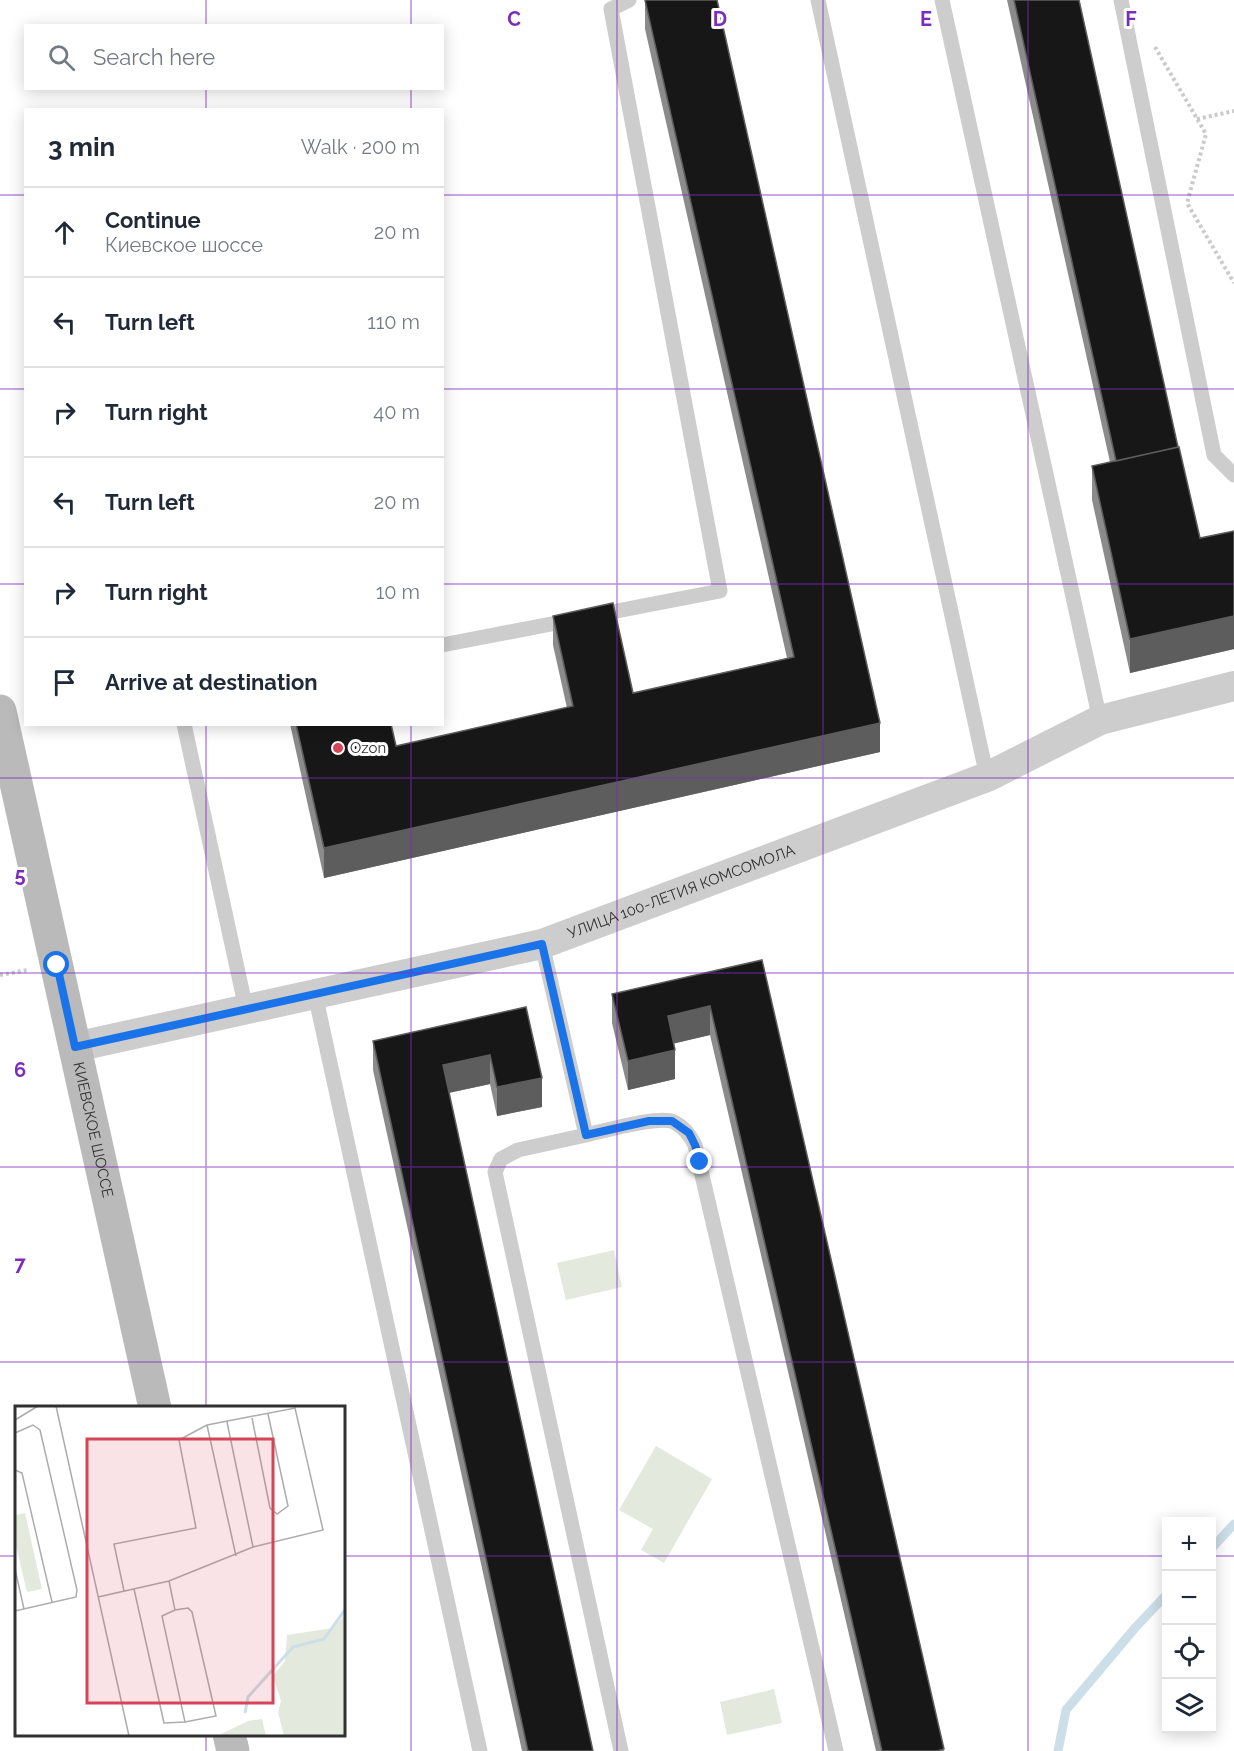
<!DOCTYPE html>
<html lang="en">
<head>
<meta charset="utf-8">
<style>
	body { margin:0; font-family:Raleway,sans-serif; background:#f6f6f7; color:#1f2937 }
	.controls { position:absolute; right:18px; bottom:18px; display:grid; overflow:hidden; border-radius:0px; box-shadow:0 3px 15px #0003 }
	.controls button { width:54px; height:54px; display:grid; place-items:center; padding:0; border:0; border-bottom:2px solid #e0e1e3; background:#fff; color:#1f2937; font:30px sans-serif }
	.stop { position:absolute; width:18px; height:18px; margin:-14px; border:4px solid #1a73e8; border-radius:50%; background:#fff }
	.stop.end { background:#1a73e8; border-color:#fff; box-shadow:0 2px 6px #0008 }
	.list { margin:0; padding:0; list-style:none }
	h2 { display:flex; justify-content:space-between; align-items:center; height:78px; margin:0; padding:0 24px; font-size:26px }
	h2 small { font-size:20px; font-weight:400; color:#747a83 }
	.list li { display:grid; grid-template-columns:39px 1fr auto; gap:18px; align-items:center; box-sizing:border-box; height:90px; padding:0 24px; border-top:2px solid #e0e1e3 }
	.list b { display:block; font-size:22px; white-space:nowrap }
	.list p { margin:0; font-size:20px; white-space:nowrap; color:#747a83 }
	.list em { font-size:20px; font-style:normal; color:#747a83 }
	.icon { flex:none; width:33px; height:33px; fill:none; stroke:currentColor; stroke-width:2; stroke-linecap:round; stroke-linejoin:round }
	.map { position:relative; flex:none; width:1234px; height:1751px; overflow:hidden }
	.search { position:absolute; background:#fff; box-shadow:0 3px 15px #0003; left:24px; top:24px; width:420px; height:66px; display:flex; align-items:center; gap:15px; box-sizing:border-box; padding:0 21px; border-radius:0px; color:#747a83; font-size:22px }
	.panel { position:absolute; background:#fff; box-shadow:0 3px 15px #0003; left:24px; top:108px; width:420px; height:618px; border-radius:0px }
	.map>svg:first-child { display:block }
	.green { fill:#e4e9dd }
	.lines { fill:none; stroke-linecap:round; stroke-linejoin:round }
	.stream { stroke:#ccdee7; stroke-width:9 }
	.path { stroke:#cacaca; stroke-width:4; stroke-dasharray:3 3; stroke-linecap:butt }
	.lane { stroke:#cdcdcd; stroke-width:15 }
	.street { stroke:#cdcdcd; stroke-width:30 }
	.secondary { stroke:#bababa; stroke-width:33 }
	.wall { fill:#8b8b8b }
	.shaded-wall { fill:#5d5d5d }
	.building { fill:#171717; stroke:#5d5d5d; stroke-width:1.5 }
	.route { stroke:#1a73e8; stroke-width:8 }
	.grid { fill:none; stroke:#7b2cbf; stroke-width:1.5; stroke-opacity:0.55 }
	.poi-dot { fill:#d44657; stroke:#fff; stroke-width:2 }
	.labels { text-anchor:middle; stroke-width:6; stroke-linejoin:round; paint-order:stroke }
	.poi-label { font-size:15px; fill:#303030; stroke:#fff; text-anchor:start }
	.street-label { font-size:15px; fill:#303030; stroke:#fff }
	.inset-river { fill:none; stroke:#ccdee7; stroke-width:3 }
	.inset-road { fill:none; stroke:#acacac; stroke-width:1.5 }
	.view { fill:#d44657; fill-opacity:0.15; stroke:#d44657; stroke-width:3 }
	.inset-edge { fill:none; stroke:#303030; stroke-width:3 }
	.grid-label { font-size:20px; text-anchor:middle; font-weight:bold; fill:#7b2cbf; stroke:#fff; stroke-width:6; stroke-linejoin:round; paint-order:stroke }
</style>
</head>
<body>
<div class="map">
<svg width="1234" height="1751" viewBox="0 0 1234 1751">
	<rect width="100%" height="100%" fill="#fff"/>
	<path class="green" d="M614,1250L622,1287L566,1300L557,1263Z
		M656,1446L712,1479L664,1563L641,1550L653,1529L619,1510Z
		M774,1689L782,1723L727,1735L720,1702Z"/>
	<g class="lines">
		<path class="stream" d="M1212,1548L1234,1524
			M1058,1751L1066,1710L1135,1628L1166,1595"/>
		<path class="path" d="M1155,47L1206,134L1187,203L1234,283
			M1197,119L1234,111
			M0,975L28,970"/>
		<path class="lane" d="M818,0L987,777
			M942,0L1100,720
			M1121,0L1214,455L1234,475
			M596,615L720,591L611,9L629,0
			M442,645L572,620
			M184,724L246,1009
			M542,944L586,1135L518,1150L501,1159L495,1172L621,1751
			M315,994L480,1751
			M586,1135C605,1131 658,1115 674,1122C684,1127 690,1135 695,1145L836,1751"/>
		<path class="street" id="s1" d="M75,1047L542,944L987,777L1100,720L1234,686"/>
		<g class="secondary">
			<path id="s2" d="M0,711L155,1408"/>
			<path d="M229,1734L233,1751"/>
		</g>
	</g>
	<path class="wall" d="M645,0L880,752L324,878L290,724H391L396,746L567,708L553,645V616L633,693L787,658L645,29Z
		M1007,0H1079L1178,447L1200,538L1234,531V649L1130,673L1092,500V466L1110,462Z
		M762,960L944,1751H876L710,1035L674,1043L675,1079L628,1090L612,1023V994Z
		M526,1007L542,1107L497,1116L490,1084L449,1093L593,1751H522L373,1070V1041Z"/>
	<path class="shaded-wall" d="M1234,616V649L1130,673V639Z
		M880,723V752L324,878V848Z
		M710,1006V1035L668,1045V1016Z
		M675,1050V1079L628,1090V1061Z
		M490,1055V1084L443,1094V1065Z
		M542,1078V1107L497,1116V1087Z"/>
	<path class="building" d="M645,0H717L880,723L324,848L296,724H391L396,746L573,706L553,616L613,603L633,693L794,657Z
		M1014,0H1079L1178,447L1116,461Z
		M1179,447L1200,538L1234,531V616L1130,639L1092,466Z
		M762,960L944,1749L937,1751H882L710,1006L668,1016L675,1050L628,1061L612,994Z
		M526,1007L542,1078L497,1087L490,1055L443,1065L593,1751H528L373,1041Z"/>
	<g class="lines">
		<path class="route" d="M57,965L75,1047L542,944L586,1135L649,1121H672L689,1133L695,1145L700,1162"/>
	</g>
	<path class="grid" d="M206,0V26M411,0V26M617,0V1751M823,0V1751M1028,0V1751M206,88V110M411,88V110M0,195H26M442,195H1234M0,389H26M442,389H1234M0,584H26M442,584H1234M206,724V1408M411,724V1751M0,778H1234M0,973H1234M0,1167H1234M0,1362H1234M0,1556H16M344,1556H1166M1212,1556H1234M206,1734V1751"/>
	<circle class="poi-dot" cx="338" cy="748" r="6"/>
	<g class="labels">
		<g class="poi-label">
			<text x="350" y="753">Ozon</text>
		</g>
		<g class="street-label">
			<text dy="5" stroke="none"><textPath href="#s1" startOffset="627">УЛИЦА 100-ЛЕТИЯ КОМСОМОЛА</textPath></text>
			<text dy="5" stroke="none"><textPath href="#s2" startOffset="429">КИЕВСКОЕ ШОССЕ</textPath></text>
		</g>
	</g>
	<g transform="translate(15 1406)">
		<rect width="330" height="330" fill="#fff"/>
		<path d="M10,107L27,183L12,186L0,136V109ZM330,209V330H269L263,306L266,295L258,270L270,255L272,229L318,222ZM247,313L251,330H202L233,315Z" fill="#e4e9dd"/>
		<path class="inset-river" d="M230,307L233,291L278,241L309,233L330,204"/>
		<path class="inset-road" d="M41,0L114,330M237,12L255,102L262,108L273,100L253,8M0,14L23,0M212,16L238,141M192,19L221,150M0,27L18,19L25,24L62,184L61,191L0,205M0,64L7,67L37,196M0,163L9,203M119,183L149,317L170,316L147,210L160,204L154,175M83,191L154,175L238,141L308,124L280,2L192,19L164,34L181,122L99,138L109,185M160,204L173,202L177,206L201,310L170,316"/>
		<path class="view" d="M72,33H258V297H72Z"/>
		<rect width="330" height="330" class="inset-edge"/>
	</g>
	<g class="grid-label">
		<text x="514" y="26">C</text>
		<text x="720" y="26">D</text>
		<text x="926" y="26">E</text>
		<text x="1131" y="26">F</text>
		<text x="20" y="882">5</text>
		<text x="20" y="1077">6</text>
		<text x="20" y="1271">7</text>
	</g>
</svg>
<div class="controls">
<button>+</button>
<button>−</button>
<button><svg class="icon" aria-label="locate" viewBox="0 0 24 24"><circle cx="12" cy="12" r="6"/><path d="M12 2v4M12 18v4M2 12h4M18 12h4"/></svg></button>
<button><svg class="icon" aria-label="layers" viewBox="0 0 24 24"><path d="M12 4l9 5-9 5-9-5zM3 14l9 5 9-5"/></svg></button>
</div>
<div class="stop" style="left:57px;top:965px"></div>
<div class="stop end" style="left:700px;top:1162px"></div>
<div class="search"><svg class="icon" aria-label="search" viewBox="0 0 24 24"><circle cx="10" cy="10" r="6"/><path d="M15 15l6 6"/></svg>Search here</div>
<section class="panel">
<h2>3 min<small>Walk · 200 m</small></h2>
<ul class="list">
<li><svg class="icon" aria-label="ahead" viewBox="0 0 24 24"><path d="M12 20V5M6 11l6-6 6 6"/></svg><div><b>Continue</b><p>Киевское шоссе</p></div><em>20 m</em></li>
<li><svg class="icon" aria-label="left" viewBox="0 0 24 24"><path d="M17 20v-9H6M10 6l-5 5 5 5"/></svg><div><b>Turn left</b></div><em>110 m</em></li>
<li><svg class="icon" aria-label="right" viewBox="0 0 24 24"><path d="M7 20v-9h11M14 6l5 5-5 5"/></svg><div><b>Turn right</b></div><em>40 m</em></li>
<li><svg class="icon" aria-label="left" viewBox="0 0 24 24"><path d="M17 20v-9H6M10 6l-5 5 5 5"/></svg><div><b>Turn left</b></div><em>20 m</em></li>
<li><svg class="icon" aria-label="right" viewBox="0 0 24 24"><path d="M7 20v-9h11M14 6l5 5-5 5"/></svg><div><b>Turn right</b></div><em>10 m</em></li>
<li><svg class="icon" aria-label="arrive" viewBox="0 0 24 24"><path d="M6 21V4h12l-3 4 3 4H6"/></svg><div><b>Arrive at destination</b></div></li>
</ul>
</section>
</div>
</body>
</html>
